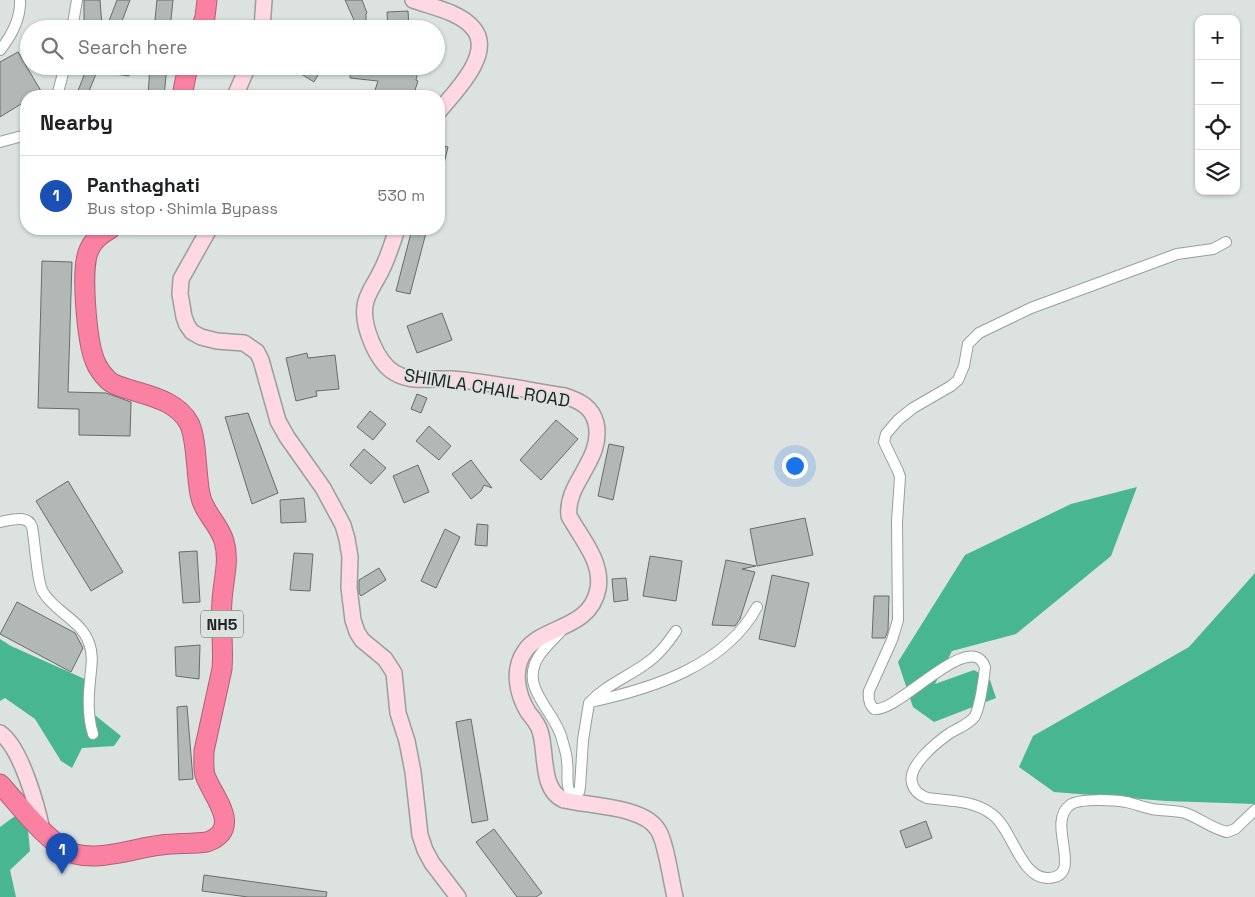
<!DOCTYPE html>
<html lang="en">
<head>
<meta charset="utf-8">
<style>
	body { margin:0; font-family:"Space Grotesk",sans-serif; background:#f2f2f2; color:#202124 }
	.controls { position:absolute; right:15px; top:15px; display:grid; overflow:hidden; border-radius:10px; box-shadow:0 1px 4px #0004 }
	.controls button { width:45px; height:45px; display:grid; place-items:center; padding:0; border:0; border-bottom:1px solid #e0e0e0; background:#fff; color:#202124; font:25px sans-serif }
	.you { position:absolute; left:794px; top:465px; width:18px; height:18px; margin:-12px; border:4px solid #fff; border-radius:50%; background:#1a73e8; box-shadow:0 0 0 8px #1a73e833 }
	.badge { display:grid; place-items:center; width:32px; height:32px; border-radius:50%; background:#2563eb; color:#fff; font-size:16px; font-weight:700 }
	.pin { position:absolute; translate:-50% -41px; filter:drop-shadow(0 1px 2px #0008) }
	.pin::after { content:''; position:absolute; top:26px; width:18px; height:15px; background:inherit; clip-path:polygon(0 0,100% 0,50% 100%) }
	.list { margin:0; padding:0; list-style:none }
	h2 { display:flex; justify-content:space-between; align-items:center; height:65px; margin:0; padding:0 20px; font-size:21px }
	h2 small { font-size:16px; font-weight:400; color:#757577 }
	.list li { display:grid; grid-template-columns:32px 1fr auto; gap:15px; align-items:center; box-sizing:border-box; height:80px; padding:0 20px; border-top:1px solid #e0e0e0 }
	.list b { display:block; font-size:19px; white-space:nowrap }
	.list p { margin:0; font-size:16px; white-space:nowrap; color:#757577 }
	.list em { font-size:16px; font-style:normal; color:#757577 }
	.icon { flex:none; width:28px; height:28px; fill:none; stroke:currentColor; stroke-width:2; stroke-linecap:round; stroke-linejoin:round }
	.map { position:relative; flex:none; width:1255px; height:897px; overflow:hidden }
	.search { position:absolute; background:#fff; box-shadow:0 1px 4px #0004; left:20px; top:20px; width:425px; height:55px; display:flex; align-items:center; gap:12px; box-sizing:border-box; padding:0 18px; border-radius:28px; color:#757577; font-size:19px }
	.panel { position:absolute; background:#fff; box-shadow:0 1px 4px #0004; left:20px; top:90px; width:425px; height:145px; border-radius:20px }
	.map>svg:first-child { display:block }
	.forest { fill:#48b690 }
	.building { fill:#b1b8b5; stroke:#676d6a }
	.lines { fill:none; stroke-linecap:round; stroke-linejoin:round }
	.street-casing { stroke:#989f9c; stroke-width:12 }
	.secondary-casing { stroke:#989f9c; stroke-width:18 }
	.highway-casing { stroke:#af6076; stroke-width:21 }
	.street { stroke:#fff; stroke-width:10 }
	.secondary { stroke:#fed9e3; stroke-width:15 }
	.highway { stroke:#fb81a3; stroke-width:19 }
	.labels { text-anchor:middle; stroke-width:4; stroke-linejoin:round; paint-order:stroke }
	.shield { fill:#dbe2df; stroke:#595d5b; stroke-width:1 }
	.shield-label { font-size:16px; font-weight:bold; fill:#212423 }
	.street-label { font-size:18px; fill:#212423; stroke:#dbe2df }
</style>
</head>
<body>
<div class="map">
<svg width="1255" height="897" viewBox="0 0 1255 897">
	<rect width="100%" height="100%" fill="#dbe2df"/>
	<path class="forest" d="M1137,487L1111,556L1016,634L952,651L935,684L974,670L990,680L996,698L934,722L913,707L898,662L965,555L1071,504Z
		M1255,573V804L1166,801L1054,792L1019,767L1033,736L1189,647Z
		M0,639L11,646L87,680L91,712L121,736L114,746L82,748L72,768L61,761L35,719L5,698L0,701Z
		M15,816L28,830L30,851L10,870L16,897H0V827Z"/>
	<path class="building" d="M84,0H100L102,26L84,27Z
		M117,0H130L119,29H106Z
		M157,0H173L170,29H154Z
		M345,0H362L367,13L366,14V29H354V20Z
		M408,11L409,29H388L387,12Z
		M18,52L41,91L33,96H26V101L0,117V62Z
		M116,66H130L129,76L115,74Z
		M150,66H167L164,96H148Z
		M301,66H323L314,82L298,72Z
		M351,66H419L416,80L418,81L413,96H386L374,93L378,81L350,78Z
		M86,70L96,74L87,96H76Z
		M439,145L448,147L442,172H439Z
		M412,229H427L410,294L396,291Z
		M42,261L72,262L68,392L106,393L131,402L130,436L79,435V409L38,408Z
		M442,313L452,340L417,353L407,326Z
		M307,353L308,358L335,355L339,389L316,391L317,396L296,401L286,358Z
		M417,394L427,398L421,413L411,409Z
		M370,411L386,424L373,440L357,427Z
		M248,413L278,493L252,504L225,417Z
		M556,420L578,439L541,480L520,460Z
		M429,426L451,446L439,460L416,441Z
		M609,444L624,447L613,500L598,496Z
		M364,449L386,468L371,484L350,465Z
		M471,460L492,488L484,485L481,491L471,499L452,474Z
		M418,465L429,492L404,503L393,476Z
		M68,481L123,572L91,591L36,501Z
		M304,498L306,522L281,523L280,500Z
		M805,518L813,555L757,566L750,529Z
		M477,524L488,525L487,546L475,545Z
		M445,529L460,537L436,588L421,581Z
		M197,551L200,602L183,603L179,552Z
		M294,553L313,554L310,591L290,590Z
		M650,556L682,561L676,601L643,596Z
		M726,560L756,566L742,569L755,572L740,619L735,626L712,625Z
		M379,568L386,580L361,596L359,593V580Z
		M772,575L809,583L795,647L759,639Z
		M626,578L628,600L614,602L612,579Z
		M874,596H889L888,631L885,638H872Z
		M17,602L75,633L83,648L71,672L0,634Z
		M200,645L199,679L176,676L175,647Z
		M187,706L193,779L179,780L177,707Z
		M471,719L488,820L472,823L456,722Z
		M926,821L932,838L906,848L900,831Z
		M494,829L542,893L536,897H517L476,842Z
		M204,875L327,892L326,897H248L202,891Z"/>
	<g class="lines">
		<g class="street-casing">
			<path id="street" d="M72,29L77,0
				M0,50C11,37 21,18 20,0
				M57,96L65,66
				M0,142L26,135
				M1226,242L1213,249L1177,254L1031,308L979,333L968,344L964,366L958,380L951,386L913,408L898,420L886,434L884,442L898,471L900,477L897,522L898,620L892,640L869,691C868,699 869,704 874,709C897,714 971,627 985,667C984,678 980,706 975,716C970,724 958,728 950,733C937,742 907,766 912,783C914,791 919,795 927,798C950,801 974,800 993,815C1012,829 1021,879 1048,878C1086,877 1045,823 1070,805C1079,798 1114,800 1126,802C1135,804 1143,807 1152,809C1163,811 1174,810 1185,813C1200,818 1212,829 1227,832L1235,829L1255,810
				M0,522C11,520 28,514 32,527C35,541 37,583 43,592C55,612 81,620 89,643C94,656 91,667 90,681C88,698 88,718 93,734
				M562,630C555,638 545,647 539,656C518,688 555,710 562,739C564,747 567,754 567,762C569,772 565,783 570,792L576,794L579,792L580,787L583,740L589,703C605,686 625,678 644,665C658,656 667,644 676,631
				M590,702C651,689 725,666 757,607"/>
		</g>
		<g class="secondary-casing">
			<path id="secondary" d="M413,0C432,7 460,12 473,28C495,53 454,93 439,111
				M262,29L264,0
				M235,96L248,66
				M209,229L181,279L180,294L184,317L187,325L192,332L201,337L217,341L244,343L257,352L261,360L278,421L287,437L323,488L343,525L347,539L350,557L349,588L353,620L357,632L362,640L385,659L394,673L398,713L407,741L413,772L420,835L425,850L432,863L458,897
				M397,229C392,244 387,261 379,275C374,285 366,295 365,306C362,326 377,363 395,373C412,383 433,378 451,379C489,382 527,390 565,396C580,401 592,407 596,423C604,460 565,483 569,516C581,538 603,562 598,589C590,630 543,625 525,651C512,669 517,694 528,712C533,718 538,724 540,731C547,752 540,790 564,800C589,806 644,806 658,830C666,842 671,881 675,897
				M0,733C21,747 37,806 42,830"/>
		</g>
		<g class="highway-casing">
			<path id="highway" d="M201,29L205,17L207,0
				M182,96L188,66
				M0,784C19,805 38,830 61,847C87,867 132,848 161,845C176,843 192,844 207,842C244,828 212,796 205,775C203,767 204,759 204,751L222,669C224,646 220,623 222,601C223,580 230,561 224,541C219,524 203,512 200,494C196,475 197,438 189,423C177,401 150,396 128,389C121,387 113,385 108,380C102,374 98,369 95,361C87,342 80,268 89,250C93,240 101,234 110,229"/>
		</g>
		<use href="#street" class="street"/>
		<use href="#secondary" class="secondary"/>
		<use href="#highway" class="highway"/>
	</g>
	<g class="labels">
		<rect class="shield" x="201" y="610.5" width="42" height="27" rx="4"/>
		<g class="shield-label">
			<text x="222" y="630">NH5</text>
		</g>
		<g class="street-label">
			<text transform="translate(487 388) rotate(9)" y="6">SHIMLA CHAIL ROAD</text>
		</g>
	</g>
</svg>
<div class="controls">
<button>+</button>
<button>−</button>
<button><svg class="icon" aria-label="locate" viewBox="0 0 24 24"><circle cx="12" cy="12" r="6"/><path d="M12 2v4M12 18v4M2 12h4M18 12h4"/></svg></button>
<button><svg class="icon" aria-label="layers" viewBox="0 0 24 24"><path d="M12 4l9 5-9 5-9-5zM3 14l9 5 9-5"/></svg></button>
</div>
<div class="you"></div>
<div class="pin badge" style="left:62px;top:874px;background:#1a4fb4">1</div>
<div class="search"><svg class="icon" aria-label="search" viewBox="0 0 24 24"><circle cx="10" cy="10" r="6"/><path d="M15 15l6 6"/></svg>Search here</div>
<section class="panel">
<h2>Nearby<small></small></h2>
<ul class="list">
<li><span class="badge" style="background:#1a4fb4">1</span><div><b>Panthaghati</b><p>Bus stop · Shimla Bypass</p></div><em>530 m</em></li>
</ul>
</section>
</div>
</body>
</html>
